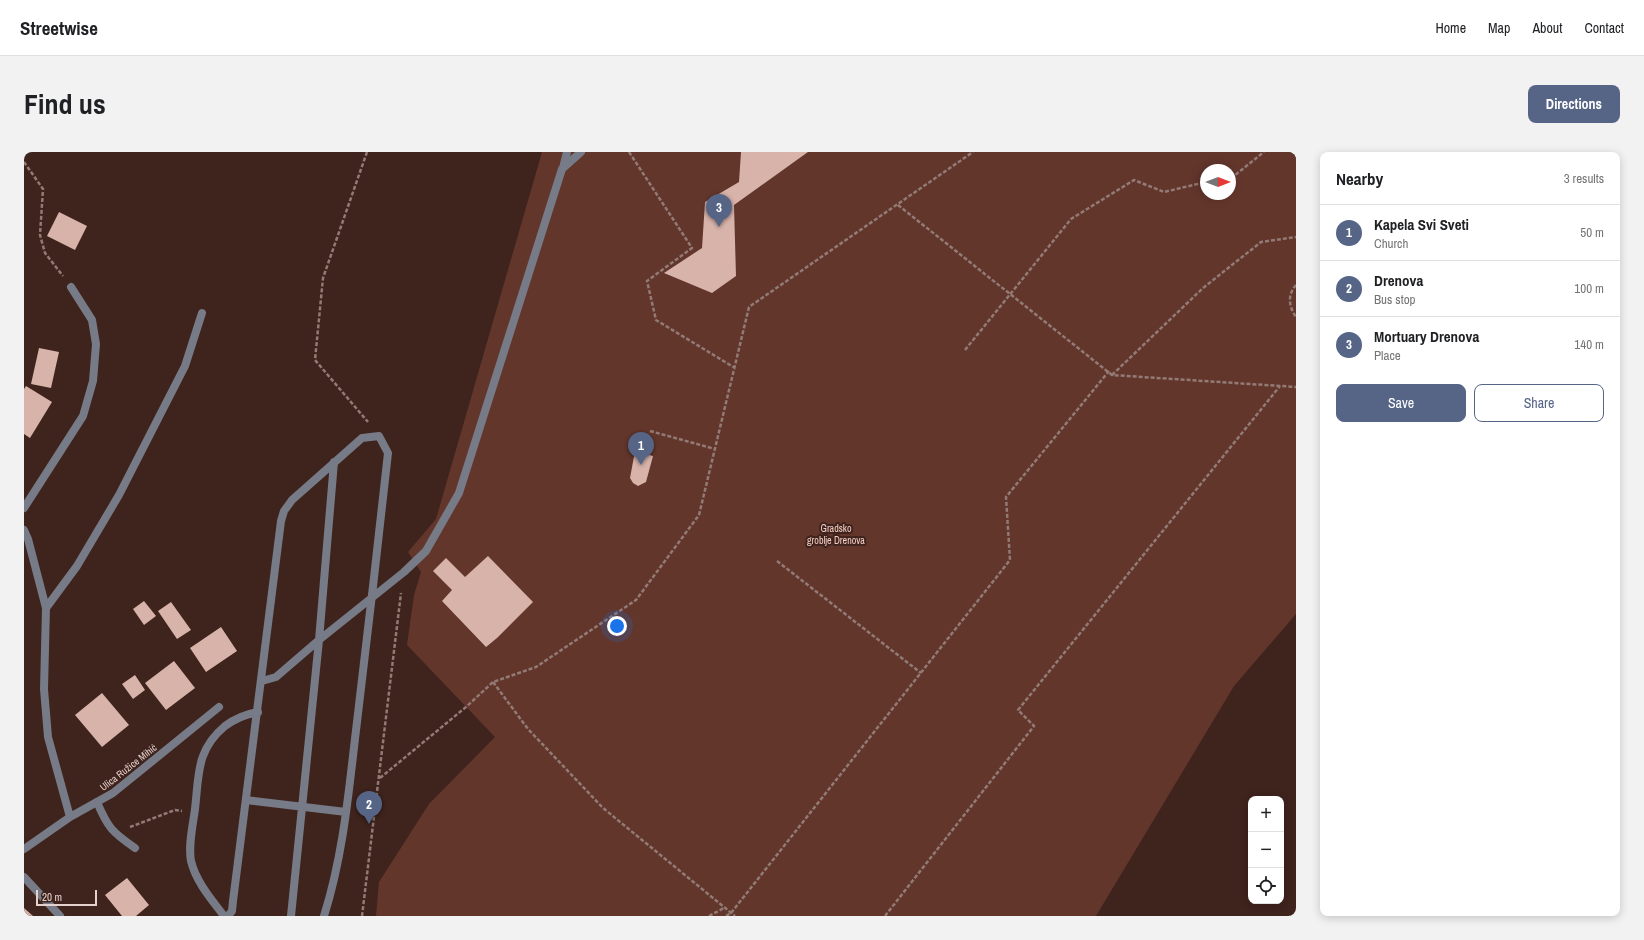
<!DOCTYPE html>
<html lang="en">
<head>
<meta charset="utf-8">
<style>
	body { margin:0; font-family:"Archivo Narrow",sans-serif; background:#f2f2f2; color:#202124 }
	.controls { position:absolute; right:12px; bottom:12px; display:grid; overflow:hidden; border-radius:8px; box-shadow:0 2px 10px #0003 }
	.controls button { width:36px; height:36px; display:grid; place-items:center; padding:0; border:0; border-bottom:1px solid #e0e0e0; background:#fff; color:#202124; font:20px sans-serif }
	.compass { position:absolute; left:1176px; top:12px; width:36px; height:36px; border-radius:50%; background:#fff; box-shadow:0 2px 10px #0003; rotate:90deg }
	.scale { position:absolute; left:12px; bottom:10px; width:61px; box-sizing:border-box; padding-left:4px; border:2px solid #e5d2cd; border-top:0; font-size:11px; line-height:14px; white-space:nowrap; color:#e5d2cd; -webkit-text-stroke:3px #3f231d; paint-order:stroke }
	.you { position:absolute; left:593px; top:474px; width:14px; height:14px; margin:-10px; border:3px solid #fff; border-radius:50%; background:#1a73e8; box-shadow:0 0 0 6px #1a73e833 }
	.badge { display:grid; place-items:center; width:26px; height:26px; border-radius:50%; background:#566486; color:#fff; font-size:13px; font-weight:700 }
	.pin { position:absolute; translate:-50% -33px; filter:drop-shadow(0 1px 2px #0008) }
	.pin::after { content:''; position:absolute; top:21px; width:14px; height:12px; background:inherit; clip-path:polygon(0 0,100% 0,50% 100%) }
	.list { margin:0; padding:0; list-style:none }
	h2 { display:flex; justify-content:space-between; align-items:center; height:52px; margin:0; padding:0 16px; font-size:17px }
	h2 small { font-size:13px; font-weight:400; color:#757577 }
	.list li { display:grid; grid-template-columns:26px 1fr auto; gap:12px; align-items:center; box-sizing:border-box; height:56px; padding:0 16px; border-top:1px solid #e0e0e0 }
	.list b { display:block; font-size:15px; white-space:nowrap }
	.list p { margin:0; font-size:13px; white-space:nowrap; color:#757577 }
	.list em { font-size:13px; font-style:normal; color:#757577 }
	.actions { display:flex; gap:8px; padding:12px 16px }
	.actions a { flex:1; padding:9px 0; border:1px solid #566486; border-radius:8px; text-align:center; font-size:14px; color:#566486 }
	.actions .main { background:#566486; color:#fff }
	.icon { flex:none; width:22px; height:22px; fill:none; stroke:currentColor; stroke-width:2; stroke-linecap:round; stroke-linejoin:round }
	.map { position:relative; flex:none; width:1272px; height:764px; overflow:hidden; border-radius:8px }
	header { display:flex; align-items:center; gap:24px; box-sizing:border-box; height:56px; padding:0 20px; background:#fff; border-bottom:1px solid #e0e0e0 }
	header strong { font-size:19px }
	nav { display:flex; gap:22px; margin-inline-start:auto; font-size:14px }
	.intro { display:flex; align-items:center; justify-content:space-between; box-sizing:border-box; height:96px; padding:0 24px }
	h1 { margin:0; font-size:28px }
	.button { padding:10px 18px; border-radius:8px; background:#566486; color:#fff; font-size:14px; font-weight:700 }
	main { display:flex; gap:24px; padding:0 24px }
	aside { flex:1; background:#fff; border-radius:8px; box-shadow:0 2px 10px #0003 }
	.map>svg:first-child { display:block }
	.green { fill:#63362c; fill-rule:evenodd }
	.building { fill:#d7b3aa }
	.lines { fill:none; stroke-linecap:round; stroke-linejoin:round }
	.path { stroke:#927a75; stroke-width:2.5; stroke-dasharray:4 2; stroke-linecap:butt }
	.lane { stroke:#767b87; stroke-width:8 }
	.street { stroke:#767b87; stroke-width:8 }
	.labels { text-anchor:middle; stroke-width:4; stroke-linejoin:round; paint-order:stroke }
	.park-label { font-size:10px; fill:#f4cdc4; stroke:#3f231d }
	.street-label { font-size:10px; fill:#e5d2cd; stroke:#3f231d }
</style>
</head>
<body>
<header>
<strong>Streetwise</strong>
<nav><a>Home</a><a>Map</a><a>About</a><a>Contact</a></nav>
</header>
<div class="intro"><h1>Find us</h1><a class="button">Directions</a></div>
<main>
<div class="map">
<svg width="1272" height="764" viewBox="0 0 1272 764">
	<rect width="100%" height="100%" fill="#3f231d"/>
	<path class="green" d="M518,0H1272V462L1210,534L1072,764H352L355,730L405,652L471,585L383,493L390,443L397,420L384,400L412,367ZM1182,18H1206V42H1182Z"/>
	<path class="building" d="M717,0H784L710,53L712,124L688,141L640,121L678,96L681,50L715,30Z
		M35,60L63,74L51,98L23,84Z
		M15,196L35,200L27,236L7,232Z
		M2,234L28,250L6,286L0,282V237Z
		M611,299L629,304L622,330L614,334L609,331L606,326Z
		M464,404L509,450L473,486L462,495L418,449L428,438L409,419L422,406L441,425Z
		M120,449L132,464L120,473L109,457Z
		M147,450L167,478L153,487L134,459Z
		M197,475L213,499L182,520L166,496Z
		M150,509L171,536L142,558L121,531Z
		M111,523L121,538L109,547L98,532Z
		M78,541L105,573L78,595L51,563Z
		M103,726L125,753L112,764H98L81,743Z
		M0,756L9,764H0Z"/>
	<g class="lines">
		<path class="path" d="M343,0L299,126L291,208L344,270
			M605,0L668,96L623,129L632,168L711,216
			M0,10L19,37L16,83L21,101L39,124
			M1206,25L1210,24L1240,0
			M874,53L1088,223L1272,235
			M1272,133C1263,143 1265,155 1272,165
			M941,198L1047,67L1110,28L1140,40L1182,30
			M1088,223L1179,136L1237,90L1272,85
			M626,279L691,297
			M753,409L897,521
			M469,530L504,577L579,656L711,764
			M356,626L442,555L469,530L512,515L612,448L675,363L725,155L949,0
			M106,675L151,658L158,659
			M338,764L377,441
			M685,764L700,756
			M702,764L707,761L986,408L982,345L1085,219
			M861,764L1010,574L994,558L1256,234"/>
		<path class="lane" d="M539,16L543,0
			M22,456L53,414L95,343L161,214L178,161
			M238,529L252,525L295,488L380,420L402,399L435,341L538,17L557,0
			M222,648L322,660
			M73,650C84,676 88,680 111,696
			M200,764C188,748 172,730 167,709C164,693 169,673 171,657C175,623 172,598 201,574C212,566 221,562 234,560
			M204,764L208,759L209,749L257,369L260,359L268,348L338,286L355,284L364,301C354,391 344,480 333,570C325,635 320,701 300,764
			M267,764L295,488L310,310"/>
		<path class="street" d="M0,356L59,264L69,229L72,192L68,168L47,135
			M0,378L4,387L22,456L20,537L24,585L46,665
			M0,697L46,665L89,641L195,555
			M0,725L36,764"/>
	</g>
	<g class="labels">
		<g class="park-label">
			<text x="812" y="380">Gradsko<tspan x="812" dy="12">groblje Drenova</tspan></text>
		</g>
		<g class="street-label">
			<text transform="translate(104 615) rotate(-38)" y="4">Ulica Ružice Mihić</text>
		</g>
	</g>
</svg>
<div class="controls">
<button>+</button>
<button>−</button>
<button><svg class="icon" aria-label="locate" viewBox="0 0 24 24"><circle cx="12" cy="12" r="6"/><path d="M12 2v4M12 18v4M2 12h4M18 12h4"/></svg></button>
</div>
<svg class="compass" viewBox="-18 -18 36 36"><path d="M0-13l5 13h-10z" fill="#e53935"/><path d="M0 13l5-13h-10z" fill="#757577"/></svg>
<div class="scale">20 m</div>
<div class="you"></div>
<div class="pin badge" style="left:617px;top:313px">1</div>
<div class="pin badge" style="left:345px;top:672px">2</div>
<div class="pin badge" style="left:695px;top:75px">3</div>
</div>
<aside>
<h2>Nearby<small>3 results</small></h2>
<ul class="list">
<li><span class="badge">1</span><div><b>Kapela Svi Sveti</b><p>Church</p></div><em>50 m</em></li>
<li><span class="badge">2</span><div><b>Drenova</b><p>Bus stop</p></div><em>100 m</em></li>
<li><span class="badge">3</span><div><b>Mortuary Drenova</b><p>Place</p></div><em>140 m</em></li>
</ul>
<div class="actions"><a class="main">Save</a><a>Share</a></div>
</aside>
</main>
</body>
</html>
